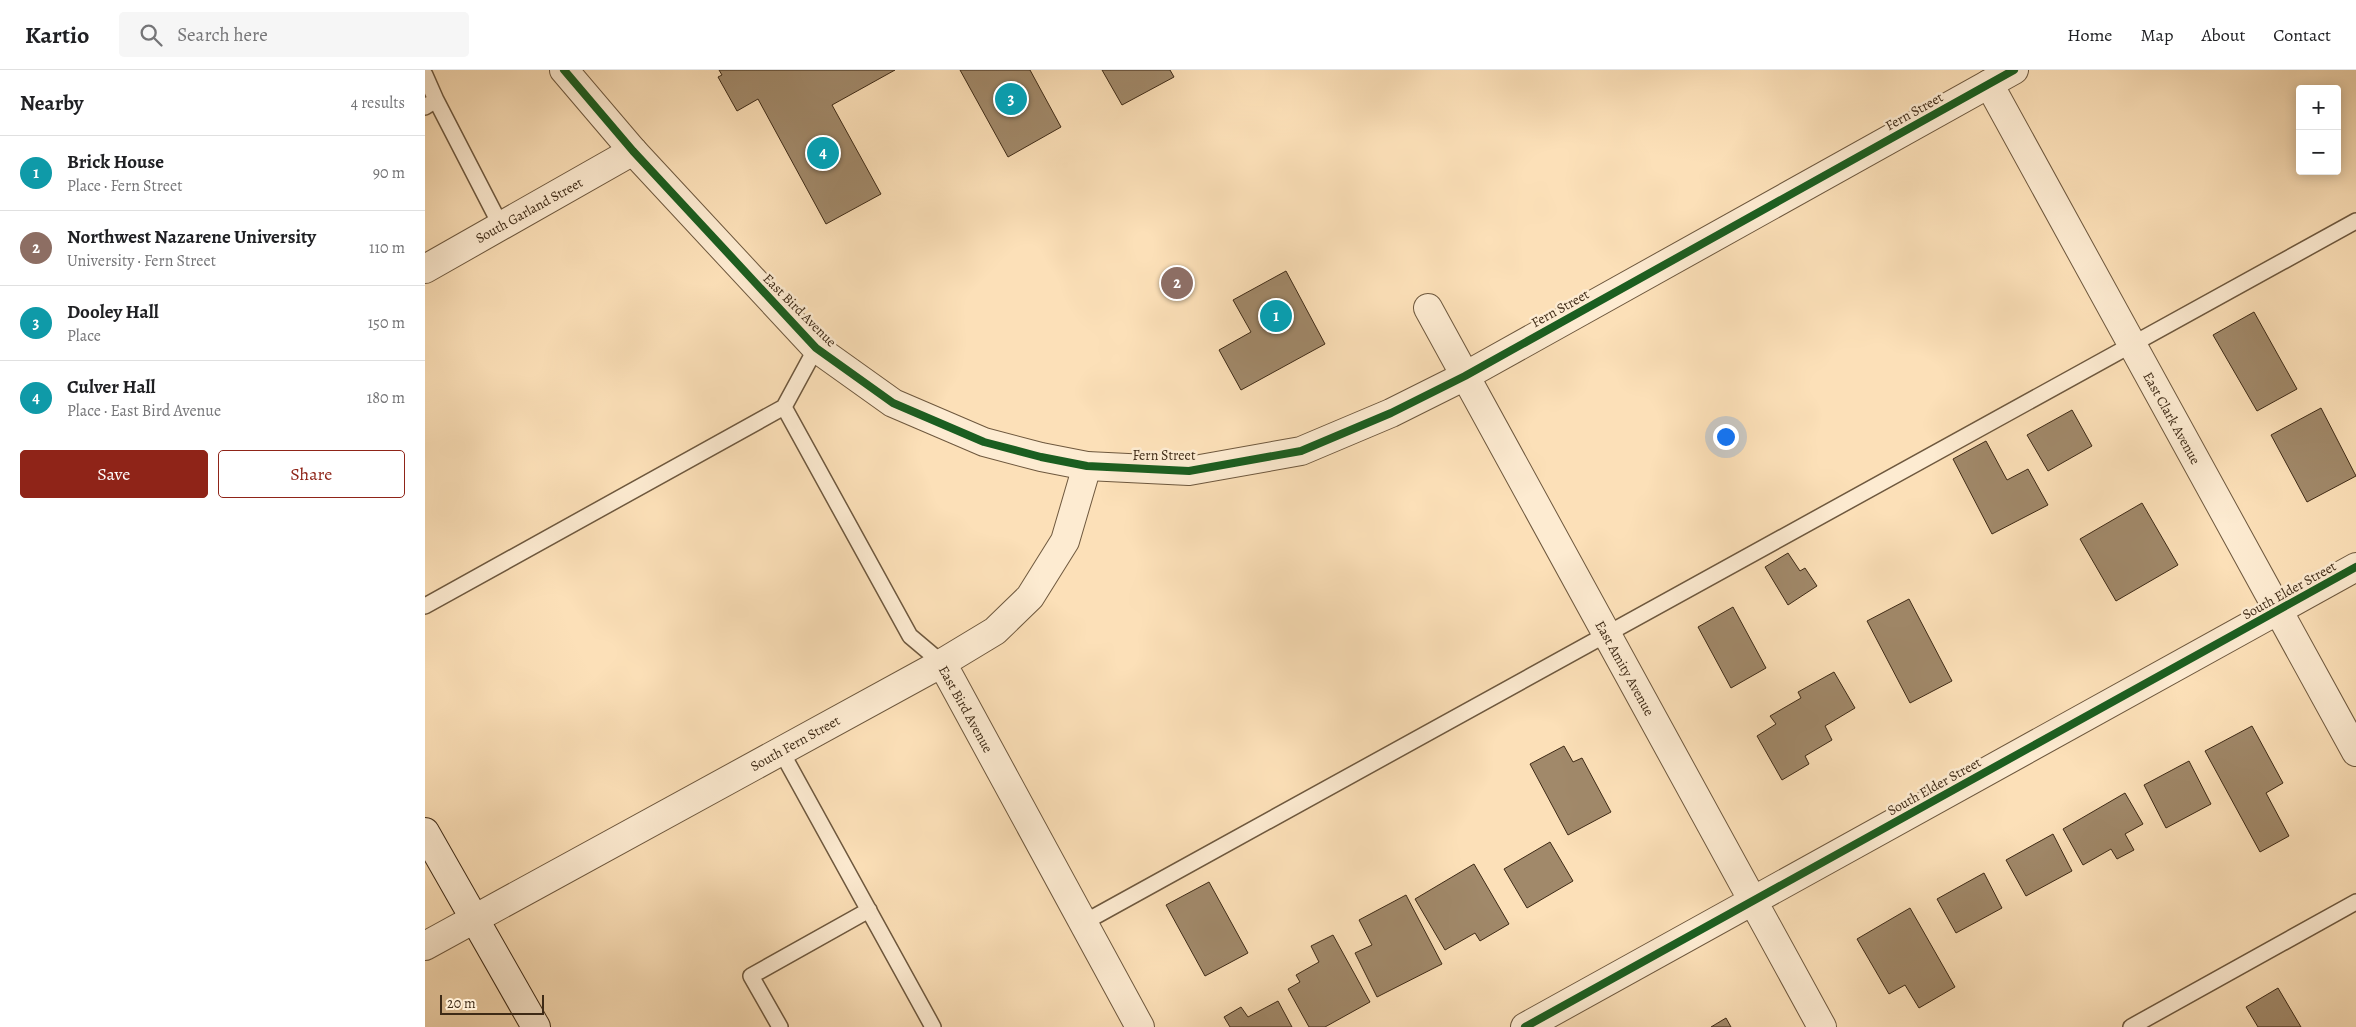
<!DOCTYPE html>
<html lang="en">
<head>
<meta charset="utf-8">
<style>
	body { margin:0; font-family:Alegreya,serif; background:#f6f6f6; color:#202124 }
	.controls { position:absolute; right:15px; top:15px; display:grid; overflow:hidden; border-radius:5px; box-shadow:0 2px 12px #0003 }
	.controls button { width:45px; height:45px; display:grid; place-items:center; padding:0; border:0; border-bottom:1px solid #e0e0e0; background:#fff; color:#202124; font:25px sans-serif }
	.scale { position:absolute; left:15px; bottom:12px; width:104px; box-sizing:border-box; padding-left:5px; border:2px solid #3e2a16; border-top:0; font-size:14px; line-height:18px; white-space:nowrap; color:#3e2a16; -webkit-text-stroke:4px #fdebd1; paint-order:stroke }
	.you { position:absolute; left:1300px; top:366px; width:18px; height:18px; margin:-12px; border:4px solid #fff; border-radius:50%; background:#1a73e8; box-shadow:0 0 0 8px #1a73e833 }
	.badge { display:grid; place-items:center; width:32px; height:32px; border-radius:50%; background:#8f2418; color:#fff; font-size:16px; font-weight:700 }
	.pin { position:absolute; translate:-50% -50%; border:2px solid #fff; box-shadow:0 1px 5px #0006 }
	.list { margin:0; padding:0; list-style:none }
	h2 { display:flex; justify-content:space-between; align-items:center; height:65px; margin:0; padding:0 20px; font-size:21px }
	h2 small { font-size:16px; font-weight:400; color:#757577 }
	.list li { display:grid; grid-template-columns:32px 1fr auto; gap:15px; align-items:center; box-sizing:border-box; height:75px; padding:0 20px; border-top:1px solid #e0e0e0 }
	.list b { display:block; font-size:19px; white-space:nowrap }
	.list p { margin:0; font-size:16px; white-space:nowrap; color:#757577 }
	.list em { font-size:16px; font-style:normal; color:#757577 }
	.actions { display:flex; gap:10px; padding:15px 20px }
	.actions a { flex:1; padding:11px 0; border:1px solid #8f2418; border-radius:5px; text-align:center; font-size:18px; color:#8f2418 }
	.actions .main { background:#8f2418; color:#fff }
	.icon { flex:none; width:28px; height:28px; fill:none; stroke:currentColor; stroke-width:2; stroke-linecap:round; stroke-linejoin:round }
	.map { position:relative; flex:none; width:1931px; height:957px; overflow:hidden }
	header { display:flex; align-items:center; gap:30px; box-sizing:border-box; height:70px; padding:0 25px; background:#fff; border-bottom:1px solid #e0e0e0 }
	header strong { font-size:24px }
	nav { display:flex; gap:28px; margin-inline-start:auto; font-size:18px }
	.search { width:350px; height:45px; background:#f6f6f6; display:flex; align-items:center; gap:12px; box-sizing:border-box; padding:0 18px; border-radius:5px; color:#757577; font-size:19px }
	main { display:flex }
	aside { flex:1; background:#fff }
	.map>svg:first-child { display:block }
	.building { fill:#a1896a; stroke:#3e2a16 }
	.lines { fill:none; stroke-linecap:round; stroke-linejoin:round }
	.service-casing { stroke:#6e583e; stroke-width:18 }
	.minor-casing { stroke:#6e583e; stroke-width:30 }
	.tertiary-casing { stroke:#6e583e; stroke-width:30 }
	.secondary-casing { stroke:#3e2a16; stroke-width:30 }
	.service { stroke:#fdebd1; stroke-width:15 }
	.minor { stroke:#fdebd1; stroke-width:28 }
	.tertiary { stroke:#fdebd1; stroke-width:28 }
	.secondary { stroke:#fdebd1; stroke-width:28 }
	.cycleway-casing { stroke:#fdebd1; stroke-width:11 }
	.cycleway { stroke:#1b5e20; stroke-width:8 }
	.labels { text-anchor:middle; stroke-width:5; stroke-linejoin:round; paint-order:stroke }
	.street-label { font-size:14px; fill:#3e2a16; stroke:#fdebd1 }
</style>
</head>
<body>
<header>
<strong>Kartio</strong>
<div class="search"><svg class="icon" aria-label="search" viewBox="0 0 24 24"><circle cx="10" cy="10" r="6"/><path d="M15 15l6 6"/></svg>Search here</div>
<nav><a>Home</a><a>Map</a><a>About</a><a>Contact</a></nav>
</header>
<main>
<aside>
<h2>Nearby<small>4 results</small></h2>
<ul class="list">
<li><span class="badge" style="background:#0f9aa8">1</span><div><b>Brick House</b><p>Place · Fern Street</p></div><em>90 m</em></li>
<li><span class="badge" style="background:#8d6e63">2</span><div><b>Northwest Nazarene University</b><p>University · Fern Street</p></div><em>110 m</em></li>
<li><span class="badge" style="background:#0f9aa8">3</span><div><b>Dooley Hall</b><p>Place</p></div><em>150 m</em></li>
<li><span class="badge" style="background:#0f9aa8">4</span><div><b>Culver Hall</b><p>Place · East Bird Avenue</p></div><em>180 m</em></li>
</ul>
<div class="actions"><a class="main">Save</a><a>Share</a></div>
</aside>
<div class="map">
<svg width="1931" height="957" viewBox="0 0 1931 957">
	<rect width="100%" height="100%" fill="#fce0b8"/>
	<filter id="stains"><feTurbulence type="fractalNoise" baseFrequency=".004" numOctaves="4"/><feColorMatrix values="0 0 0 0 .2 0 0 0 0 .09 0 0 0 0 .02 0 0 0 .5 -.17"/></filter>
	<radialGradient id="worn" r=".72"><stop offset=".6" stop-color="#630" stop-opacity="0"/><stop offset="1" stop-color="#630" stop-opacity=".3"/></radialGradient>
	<path class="building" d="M294,0H470L407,35L456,124L401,154L333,29L312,41L293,7L297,5Z
		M535,0H605L636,57L583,87Z
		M677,0H745L749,7L697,35Z
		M861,201L900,274L816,320L794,280L826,262L808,230Z
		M1829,242L1872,319L1832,341L1788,265Z
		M1896,338L1931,406L1882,432L1846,365Z
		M1647,340L1667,376L1623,401L1602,365Z
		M1561,371L1582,410L1603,399L1623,435L1567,464L1528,389Z
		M1717,433L1753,495L1691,531L1655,469Z
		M1363,483L1375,501L1380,498L1392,516L1363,535L1340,497Z
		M1484,529L1527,611L1485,633L1442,551Z
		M1308,537L1341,598L1306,618L1273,557Z
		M1409,602L1430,638L1400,656L1407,670L1380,686L1384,694L1357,710L1332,666L1351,654L1345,646L1376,628L1373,622Z
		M1827,656L1858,713L1841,723L1864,766L1835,782L1780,681Z
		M1139,676L1148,692L1157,688L1186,742L1143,765L1105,694Z
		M1764,691L1786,734L1741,758L1719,715Z
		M1700,723L1718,754L1700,764L1709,780L1692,789L1686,779L1658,795L1638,759Z
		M1628,764L1647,801L1601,826L1581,790Z
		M1125,772L1148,811L1102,838L1079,799Z
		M1049,794L1084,854L1055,871L1050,863L1020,880L990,829Z
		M1559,803L1577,838L1531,863L1512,829Z
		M784,812L823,883L780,906L741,835Z
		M981,825L1017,894L952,927L930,883L947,875L934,850Z
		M1485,838L1530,917L1494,938L1480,915L1464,924L1432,869Z
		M908,865L945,932L900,957H884L863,919L875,912L871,905L894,892L886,876Z
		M1853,918L1876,957H1833L1821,937Z
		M853,931L867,957H805L799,947L816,937L823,947Z
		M1301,948L1306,957H1286Z"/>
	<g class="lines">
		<g class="service-casing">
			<path id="service" d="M0,5L11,30
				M0,37L11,30L76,156
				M391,278L359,337L485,566L517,593
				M0,536L359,337
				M356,681L508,957
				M658,853L1931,151
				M355,957L326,906L444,840
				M1706,957L1931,832"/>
		</g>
		<g class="minor-casing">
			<path id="minor" d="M1564,14L1931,682
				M0,199L208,81
				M1003,238L1397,957
				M517,593L715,957
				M0,876L517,593L570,561L605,527L640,471L662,396
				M1100,957L1931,497"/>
		</g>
		<g class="tertiary-casing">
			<path id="tertiary" d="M139,0L208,81L391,278L468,333L559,372L616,387L662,396L764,401L876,381L966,343L1040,306L1589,0"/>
		</g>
		<g class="secondary-casing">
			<path id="secondary" d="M0,762L111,957"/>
		</g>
		<use href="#service" class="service"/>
		<use href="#minor" class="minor"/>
		<use href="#tertiary" class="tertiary"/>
		<use href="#secondary" class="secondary"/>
		<g class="cycleway-casing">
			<path id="cycleway" d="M139,0L208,81L391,278L468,333L559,372L616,387L662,396L764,401L876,381L966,343L1040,306L1589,0
				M1100,957L1931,497"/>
		</g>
		<use href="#cycleway" class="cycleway"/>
	</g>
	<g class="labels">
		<g class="street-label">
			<text transform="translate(1489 41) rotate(-29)" y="5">Fern Street</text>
			<text transform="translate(104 140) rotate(-29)" y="5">South Garland Street</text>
			<text transform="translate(1135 238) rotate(-29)" y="5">Fern Street</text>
			<text transform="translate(375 240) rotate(45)" y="5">East Bird Avenue</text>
			<text transform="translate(1747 348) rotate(61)" y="5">East Clark Avenue</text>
			<text x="739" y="390">Fern Street</text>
			<text transform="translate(1864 520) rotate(-29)" y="5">South Elder Street</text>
			<text transform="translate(1200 598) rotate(61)" y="5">East Amity Avenue</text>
			<text transform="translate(541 639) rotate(61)" y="5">East Bird Avenue</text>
			<text transform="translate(370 673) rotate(-29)" y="5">South Fern Street</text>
			<text transform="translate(1509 716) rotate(-29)" y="5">South Elder Street</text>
		</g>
	</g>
	<rect width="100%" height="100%" filter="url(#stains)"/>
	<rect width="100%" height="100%" fill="url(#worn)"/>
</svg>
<div class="controls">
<button>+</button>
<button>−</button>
</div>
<div class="scale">20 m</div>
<div class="you"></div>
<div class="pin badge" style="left:851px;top:246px;background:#0f9aa8">1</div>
<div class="pin badge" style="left:752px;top:213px;background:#8d6e63">2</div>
<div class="pin badge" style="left:586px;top:29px;background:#0f9aa8">3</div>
<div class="pin badge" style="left:398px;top:83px;background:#0f9aa8">4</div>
</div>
</main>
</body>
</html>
